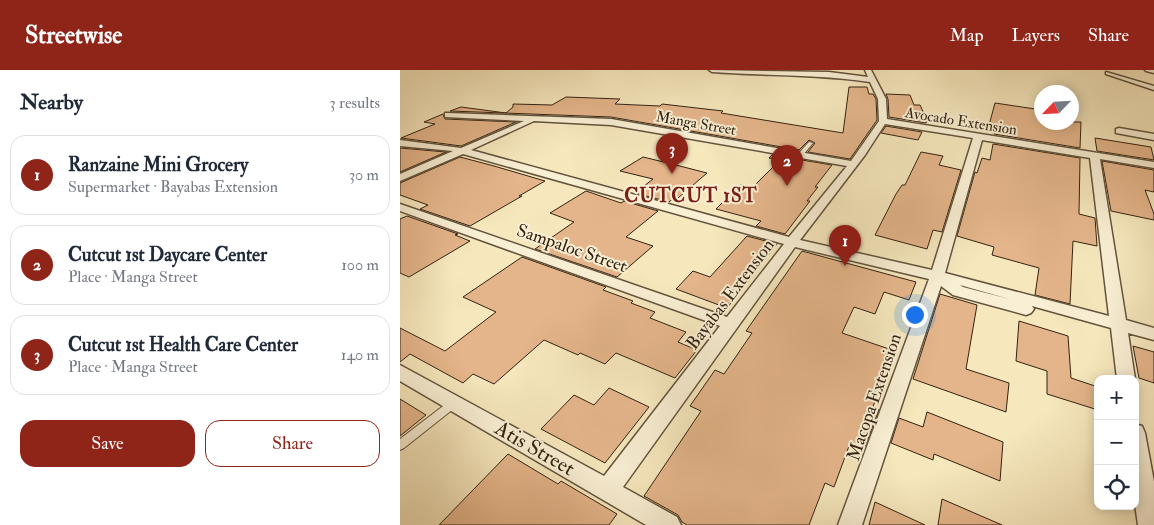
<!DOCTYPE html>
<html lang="en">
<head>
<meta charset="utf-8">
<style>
	body { margin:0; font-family:"IM FELL Double Pica",serif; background:#f2f2f3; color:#1f2937 }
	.controls { position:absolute; right:15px; bottom:15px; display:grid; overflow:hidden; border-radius:10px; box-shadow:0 2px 12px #0003 }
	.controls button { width:45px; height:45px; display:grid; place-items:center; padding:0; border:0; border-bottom:1px solid #e0e1e3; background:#fff; color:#1f2937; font:25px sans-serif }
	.compass { position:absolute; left:634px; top:15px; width:45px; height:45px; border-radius:50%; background:#fff; box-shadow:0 2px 12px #0003; rotate:245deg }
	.you { position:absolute; left:514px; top:244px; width:18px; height:18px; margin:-12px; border:4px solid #fff; border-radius:50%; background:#1a73e8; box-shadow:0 0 0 8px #1a73e833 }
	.badge { display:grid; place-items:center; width:32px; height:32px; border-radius:50%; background:#8f2418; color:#fff; font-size:16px; font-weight:700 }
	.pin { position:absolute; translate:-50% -41px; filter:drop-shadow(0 1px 2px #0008) }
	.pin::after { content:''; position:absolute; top:26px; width:18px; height:15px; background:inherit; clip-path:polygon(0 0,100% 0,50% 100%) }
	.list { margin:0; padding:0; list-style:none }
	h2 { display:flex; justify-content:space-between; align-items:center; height:65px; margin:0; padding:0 20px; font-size:21px }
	h2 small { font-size:16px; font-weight:400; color:#747a83 }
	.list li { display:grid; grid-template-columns:32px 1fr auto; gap:15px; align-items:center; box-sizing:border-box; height:80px; margin:0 10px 10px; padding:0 10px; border:1px solid #e0e1e3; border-radius:15px }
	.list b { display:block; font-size:19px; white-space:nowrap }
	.list p { margin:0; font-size:16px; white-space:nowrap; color:#747a83 }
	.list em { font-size:16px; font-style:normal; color:#747a83 }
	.actions { display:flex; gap:10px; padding:15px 20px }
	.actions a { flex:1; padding:11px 0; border:1px solid #8f2418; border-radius:15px; text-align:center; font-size:18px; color:#8f2418 }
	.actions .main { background:#8f2418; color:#fff }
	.icon { flex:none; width:28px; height:28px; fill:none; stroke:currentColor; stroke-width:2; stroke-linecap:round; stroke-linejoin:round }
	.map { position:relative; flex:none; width:754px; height:455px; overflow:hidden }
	header { display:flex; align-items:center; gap:30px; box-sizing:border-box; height:70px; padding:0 25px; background:#8f2418; color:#fff }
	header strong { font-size:24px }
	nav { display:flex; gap:28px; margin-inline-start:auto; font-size:18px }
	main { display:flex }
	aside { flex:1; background:#fff }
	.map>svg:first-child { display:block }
	.building { fill:#e4b58a; stroke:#332312 }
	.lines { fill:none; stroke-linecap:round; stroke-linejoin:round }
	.service-casing { stroke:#64543d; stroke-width:2 }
	.minor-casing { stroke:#64543d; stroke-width:3 }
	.service { fill:#f9efd4; fill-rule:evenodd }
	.minor { fill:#f9efd4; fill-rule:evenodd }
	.labels { text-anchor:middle; stroke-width:4; stroke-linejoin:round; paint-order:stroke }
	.far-street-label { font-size:15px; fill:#332312; stroke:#f9efd4 }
	.street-label { font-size:18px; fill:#332312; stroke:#f9efd4 }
	.far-district-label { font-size:19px; font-weight:bold; letter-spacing:1px; fill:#7a1f14; stroke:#f9efd4 }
	.near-street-label { font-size:21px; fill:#332312; stroke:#f9efd4 }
</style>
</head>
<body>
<header>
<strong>Streetwise</strong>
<nav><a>Map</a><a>Layers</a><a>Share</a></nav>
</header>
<main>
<aside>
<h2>Nearby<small>3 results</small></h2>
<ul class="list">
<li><span class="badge">1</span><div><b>Ranzaine Mini Grocery</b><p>Supermarket · Bayabas Extension</p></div><em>30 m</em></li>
<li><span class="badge">2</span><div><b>Cutcut 1st Daycare Center</b><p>Place · Manga Street</p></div><em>100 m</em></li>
<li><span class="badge">3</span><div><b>Cutcut 1st Health Care Center</b><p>Place · Manga Street</p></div><em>140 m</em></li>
</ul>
<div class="actions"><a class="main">Save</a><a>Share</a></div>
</aside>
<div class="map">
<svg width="754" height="455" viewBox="0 0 754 455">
	<rect width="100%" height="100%" fill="#f6e7bd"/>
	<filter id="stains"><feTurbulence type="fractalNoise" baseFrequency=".004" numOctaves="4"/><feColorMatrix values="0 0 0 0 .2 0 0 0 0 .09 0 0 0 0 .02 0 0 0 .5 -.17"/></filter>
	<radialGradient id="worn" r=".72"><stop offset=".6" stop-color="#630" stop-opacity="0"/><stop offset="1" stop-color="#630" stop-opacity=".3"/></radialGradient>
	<path class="building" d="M449,17H467L469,24H473L476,29L477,50L450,89L408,82L415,73L409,70L399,80L211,47L50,41L61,37L106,43L113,37V34L152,35L166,27L220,29L215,34L260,36L262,34L323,41L321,43L443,63Z
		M486,24L510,25L514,35H520L527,50L526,53L489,47L488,29Z
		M595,33L642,40V52H681L680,78L594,64L595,61L588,59Z
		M43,44L45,49L116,52L61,76L1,68L35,54L24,52Z
		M486,56L522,62L518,70L481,63Z
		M695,68L751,77L754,90L697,81Z
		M593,74L680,88L679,144L695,148L697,176L673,171L670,234L635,225L639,198L592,185L594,177L557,166L575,102L577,103L582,88L590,90Z
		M0,78L46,82L0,102Z
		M521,82L543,86L539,95L561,100L542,162L533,160L527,179L475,165L496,124L502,115H505Z
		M372,85L432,95L415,117H418L407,131H410L385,164L356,156L361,151L316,139L340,115L352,118L380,90L369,88Z
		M60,87L94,96L145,111L119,126H122L70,156L20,139L28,135L0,125V113Z
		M243,87L272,94L307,103L278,128L275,127L269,132L235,123L253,109L220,101Z
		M702,91L754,100V122L745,120L754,144V150L711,141Z
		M186,121L221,133L224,131L258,141L226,167L253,176L217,207L135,179L174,152L150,143Z
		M7,146L58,164L55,165L70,171L9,207L0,203V149Z
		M347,166L377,174L327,238L276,219L293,201L310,207Z
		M402,181L516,212L509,230L484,222L475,244L454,237L442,263L492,280L473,337L479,340L463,382L449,376L434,417L425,413L409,455H287L282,452L278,445L244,426L301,341L290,336L315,300L324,304L352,263L346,261Z
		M122,187L206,217L203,220L233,231L231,233L255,242L250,248L286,262L278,272L297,280L275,308L216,283L205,294L180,283L178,285L144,270L94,314L73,304L63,313L10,284L0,292V258L45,281L96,242L63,227Z
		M540,224L577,235L566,299L609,313L606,342L513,309Z
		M619,251L668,266L671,308L698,317V340L647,324V301L616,291Z
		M733,276L754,282V313L739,308Z
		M209,318L249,337L205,393L141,359L174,325L194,335Z
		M0,329L26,345L0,366Z
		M527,342L603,372L600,411L534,384L533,390L491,373L499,348L523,357Z
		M108,384L158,414L161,411L217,444L209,455H39Z
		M542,429L602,455H538Z
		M475,432L525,455H469Z"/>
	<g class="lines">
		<g class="service-casing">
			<path id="service" d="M409,72L413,73L402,86H398V84Z
				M54,329L57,330L59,333L57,336L4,378L0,380V369L51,330Z"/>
		</g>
		<g class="minor-casing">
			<path id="minor" d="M309,0L429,2L468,7L465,0H471L486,29L487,49L754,92V98L700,89L726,250L754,258V270L728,263L735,309H717L711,258L632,236L634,239L631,243L626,245L553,225L541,216L462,455H438L529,209L395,177L223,417L277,447L281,455H246L0,311V295L204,406L320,256L0,141V134L327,247L384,174L63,84L0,111V104L53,81L0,76V70L61,78L124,51L45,47V43H48L211,49L451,91L479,51L478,29L470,12C417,4 365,6 312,2ZM134,51L211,55L447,96L389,167L71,80ZM485,54L573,68L532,200L400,170L465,85ZM582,70L690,88L709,246L545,203ZM560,215L609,229L563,217Z
				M745,0H754V3L746,1Z
				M706,2L754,16V20L706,4Z
				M719,58L754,64V70L716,63V59Z
				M735,354L742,356L745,363L754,412V455H738L735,434Z"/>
		</g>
		<use href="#service" class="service"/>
		<use href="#minor" class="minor"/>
	</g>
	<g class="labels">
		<g class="far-street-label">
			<text transform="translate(561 51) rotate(9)" y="5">Avocado Extension</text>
			<text transform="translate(296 53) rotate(10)" y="5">Manga Street</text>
		</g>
		<g class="street-label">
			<text transform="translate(172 178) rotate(19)" y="6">Sampaloc Street</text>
			<text transform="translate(330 224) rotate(-53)" y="6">Bayabas Extension</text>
			<text transform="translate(474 327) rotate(-71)" y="6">Macopa Extension</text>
		</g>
		<g class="far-district-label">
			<text x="291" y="132">CUTCUT 1ST</text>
		</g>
		<g class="near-street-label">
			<text transform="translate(135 378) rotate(30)" y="7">Atis Street</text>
		</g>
	</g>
	<rect width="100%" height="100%" filter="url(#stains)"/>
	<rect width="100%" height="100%" fill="url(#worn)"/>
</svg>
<div class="controls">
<button>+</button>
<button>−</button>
<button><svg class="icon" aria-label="locate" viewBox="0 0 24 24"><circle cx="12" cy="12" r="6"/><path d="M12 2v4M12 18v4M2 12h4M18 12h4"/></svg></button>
</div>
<svg class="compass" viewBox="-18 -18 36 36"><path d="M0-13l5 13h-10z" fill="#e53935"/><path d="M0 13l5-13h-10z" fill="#747a83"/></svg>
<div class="you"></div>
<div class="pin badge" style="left:445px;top:196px">1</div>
<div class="pin badge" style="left:387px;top:116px">2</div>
<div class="pin badge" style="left:272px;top:104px">3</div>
</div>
</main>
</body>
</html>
